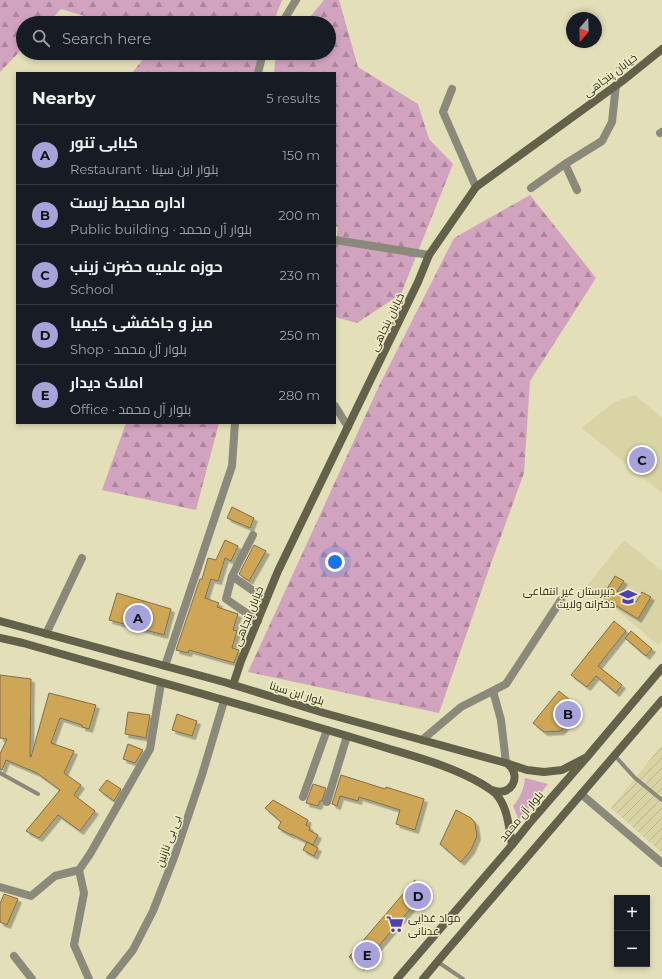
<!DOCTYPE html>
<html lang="en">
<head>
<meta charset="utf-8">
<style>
	body { margin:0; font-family:Montserrat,Cairo,sans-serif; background:#20242c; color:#f1f3f6 }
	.controls { position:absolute; right:12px; bottom:12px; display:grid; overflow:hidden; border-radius:0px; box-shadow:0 2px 6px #0003 }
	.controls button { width:36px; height:36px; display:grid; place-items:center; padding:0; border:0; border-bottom:1px solid #363941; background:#171b24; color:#f1f3f6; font:20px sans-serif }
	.compass { position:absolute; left:566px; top:12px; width:36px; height:36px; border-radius:50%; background:#171b24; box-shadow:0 2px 6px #0003; rotate:199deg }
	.you { position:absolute; left:335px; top:562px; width:14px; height:14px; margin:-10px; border:3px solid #fff; border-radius:50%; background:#1a73e8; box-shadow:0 0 0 6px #1a73e833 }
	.badge { display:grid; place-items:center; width:26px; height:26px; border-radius:50%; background:#a7a2d9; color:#111; font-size:13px; font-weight:700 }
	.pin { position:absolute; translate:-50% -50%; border:2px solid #fff; box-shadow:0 1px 4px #0006 }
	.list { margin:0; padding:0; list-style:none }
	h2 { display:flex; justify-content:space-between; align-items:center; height:52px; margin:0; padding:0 16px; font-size:17px }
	h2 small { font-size:13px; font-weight:400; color:#9ea1a6 }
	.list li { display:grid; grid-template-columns:26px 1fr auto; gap:12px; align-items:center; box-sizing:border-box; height:60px; padding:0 16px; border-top:1px solid #363941 }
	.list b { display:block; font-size:15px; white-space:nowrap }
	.list p { margin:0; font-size:13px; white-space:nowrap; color:#9ea1a6 }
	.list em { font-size:13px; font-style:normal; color:#9ea1a6 }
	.icon { flex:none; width:22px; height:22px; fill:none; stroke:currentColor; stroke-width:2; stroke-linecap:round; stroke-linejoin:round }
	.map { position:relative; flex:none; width:662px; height:979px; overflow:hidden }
	.search { position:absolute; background:#171b24; box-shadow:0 2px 6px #0003; left:16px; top:16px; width:320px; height:44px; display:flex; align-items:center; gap:10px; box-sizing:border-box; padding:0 14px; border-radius:22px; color:#9ea1a6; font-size:15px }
	.panel { position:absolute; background:#171b24; box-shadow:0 2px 6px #0003; left:16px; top:72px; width:320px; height:352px; border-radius:0px }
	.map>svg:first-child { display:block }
	.built { fill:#d9d4a6 }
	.industrial { fill:url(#industrial-furrows) }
	.green { fill:#d2a3bf }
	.forest { fill:url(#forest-firs) }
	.building { fill:#cfa655; stroke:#7f6e4f; filter:url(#shadow) }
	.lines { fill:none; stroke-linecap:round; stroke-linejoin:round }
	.lane { stroke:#8b897a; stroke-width:4 }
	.street { stroke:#8b897a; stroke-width:8 }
	.secondary { stroke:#64614b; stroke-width:8 }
	.labels { text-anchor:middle; stroke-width:3; stroke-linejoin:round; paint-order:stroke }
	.street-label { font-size:11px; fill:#2b291b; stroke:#f0ecc5 }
	.poi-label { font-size:11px; fill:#2b291b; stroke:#f0ecc5; text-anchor:end }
</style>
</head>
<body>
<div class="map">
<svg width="662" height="979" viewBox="0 0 662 979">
	<defs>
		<pattern id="industrial-furrows" width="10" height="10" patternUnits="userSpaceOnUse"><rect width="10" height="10" fill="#d9d4a6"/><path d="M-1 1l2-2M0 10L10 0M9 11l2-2" fill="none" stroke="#bab68e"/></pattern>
		<pattern id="forest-firs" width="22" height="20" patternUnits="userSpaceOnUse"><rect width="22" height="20" fill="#d2a3bf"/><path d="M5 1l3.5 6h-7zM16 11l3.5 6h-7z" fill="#ab859a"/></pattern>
		<filter id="shadow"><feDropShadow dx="3.5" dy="3.5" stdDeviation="0" flood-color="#0004"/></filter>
	</defs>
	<rect width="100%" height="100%" fill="#e3dfb8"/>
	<path class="built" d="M635,395L662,418V493L582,428L614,402Z
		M624,540L662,571V641L658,645L612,606L607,612L585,588Z"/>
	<path class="industrial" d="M662,745V853L611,808Z"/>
	<path class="green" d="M525,778L548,784L519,820L513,806C520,798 524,789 525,778Z"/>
	<path class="forest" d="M0,0H282L273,23H108L61,9L48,23H23V48L0,72Z
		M324,0H339L358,67L418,104L429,139L453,164L401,294L357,323L335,317V251L338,227L335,226V73H274L275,61L281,53H329V23H305Z
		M148,53H262L254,73H132Z
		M530,195L596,278L530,381L524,473L489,569L439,713L248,672L379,386L454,238Z
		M126,423H219L196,510L102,490Z"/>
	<path class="building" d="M232,507L254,518L250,528L227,518Z
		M225,540L238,546L231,561L225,558L218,581L211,579L205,598L219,603L217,607L238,614L233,630L237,631L232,648L239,650L234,663L189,650L188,653L176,650L200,579H202L208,558L216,560Z
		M254,545L266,551L249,581L239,574Z
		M615,576L624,581L617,591L636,602L642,592L651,597L638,619L602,597Z
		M117,593L171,609L164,635L109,620Z
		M614,621L626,631L598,666L622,685L616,693L596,676L587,687L571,675Z
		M631,631L652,649L646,656L625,638Z
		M0,675L31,679L30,757H31L49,693L96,705L89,729L82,727V725L60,718L51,743L74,751L64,773L81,785L74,795L95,811L80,831L58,815L39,838L26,831L60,790L37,773L6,760L2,770H0V754L7,739L0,738Z
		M559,691L570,700L573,717L561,731L544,732L533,723Z
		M128,712L150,715L146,738L125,734Z
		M177,714L197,721L192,736L172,730Z
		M128,744L143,750L135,763L123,759Z
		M341,775L385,789L386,787L424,799L415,830L396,824L400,810L378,803L359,797L358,801L340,796L337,806L332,804Z
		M107,780L121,789L114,801L99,790Z
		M313,784L326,788L322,801H320L318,806L306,803Z
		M273,800L308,820L306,825L310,827L309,830L318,835L313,845L291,834V835L278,828L281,822L265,808Z
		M456,810L471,818L475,823L477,836L471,850L461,862L440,844Z
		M307,842L318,848L314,856L303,850Z
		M415,880L417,901L361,967L349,957Z
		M4,894L18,899L7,925L0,922V904Z"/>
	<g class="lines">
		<path class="lane" d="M615,756L635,778L662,800
			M0,773L38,794
			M438,962L463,979"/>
		<path class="street" d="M282,23L296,0
			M258,73L262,57L265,53
			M452,89L443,112L476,187
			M660,133L662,132
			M531,188L565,164
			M577,190L565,164L602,141L612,122L616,85
			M335,240L429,255
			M335,406L348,427
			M232,576L253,535
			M258,621L226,599L232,576L266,600
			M46,634L82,558
			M165,666L232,466L235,423
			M493,691L501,720L506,763
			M422,740L461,707L506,684L561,600
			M581,794L662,863
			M303,797L327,730
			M327,802L347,736
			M0,887L31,896L55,876L79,870
			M14,956L32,979
			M89,979L74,945L84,893L79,870L90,854L150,749L161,683
			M110,979L133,950L153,911L175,855L202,775L224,701"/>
		<path class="secondary" d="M0,621L224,682L324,713L422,740L506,763L527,770L544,772L562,770L587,757
			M0,638L23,643C141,677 260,709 377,745C412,756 450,765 482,784C487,787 492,790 496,794C508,807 509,829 512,845
			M233,685L241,661L278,571L418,282L429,255L476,187L625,79L662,49
			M492,790C510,798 523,777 508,764
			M397,979L512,845L532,820L587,757L662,668
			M423,979L443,955L662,700"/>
	</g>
	<defs>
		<g id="school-bare" transform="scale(1.38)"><path d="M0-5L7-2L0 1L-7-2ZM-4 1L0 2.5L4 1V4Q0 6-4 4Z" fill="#4d3fb6" stroke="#f0ecc5" stroke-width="2.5" paint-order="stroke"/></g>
		<g id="supermarket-bare" transform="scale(1.38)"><path d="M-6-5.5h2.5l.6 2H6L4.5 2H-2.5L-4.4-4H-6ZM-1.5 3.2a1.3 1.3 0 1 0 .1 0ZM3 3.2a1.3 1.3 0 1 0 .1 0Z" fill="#4d3fb6" stroke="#f0ecc5" stroke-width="2.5" paint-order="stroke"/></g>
	</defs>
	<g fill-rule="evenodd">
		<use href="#school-bare" x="628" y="597"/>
		<use href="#supermarket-bare" x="395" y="924"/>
	</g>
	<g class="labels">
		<g class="street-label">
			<text transform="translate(610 75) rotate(-37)" y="4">خیابان پنجاهی</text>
			<text transform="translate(387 322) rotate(-64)" y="4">خیابان پنجاهی</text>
			<text transform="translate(248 616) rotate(-68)" y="4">خیابان پنجاهی</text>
			<text transform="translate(297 693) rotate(17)" y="4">بلوار ابن سینا</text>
			<text transform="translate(521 816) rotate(-50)" y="4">بلوار آل محمد</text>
			<text transform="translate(168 841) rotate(-70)" y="4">بی بی نازنین</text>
		</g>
		<g class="poi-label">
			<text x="615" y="595">دبیرستان غیر انتفاعی<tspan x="615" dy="13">دخترانه ولایت</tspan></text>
			<text x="408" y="922" text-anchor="start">مواد غذایی<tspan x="408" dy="13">عدنانی</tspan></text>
		</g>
	</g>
</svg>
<div class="controls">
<button>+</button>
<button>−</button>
</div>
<svg class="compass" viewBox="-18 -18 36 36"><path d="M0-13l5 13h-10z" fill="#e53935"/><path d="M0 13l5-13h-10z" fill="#9ea1a6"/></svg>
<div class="you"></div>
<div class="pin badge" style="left:138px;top:618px">A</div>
<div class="pin badge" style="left:568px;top:714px">B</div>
<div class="pin badge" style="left:642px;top:460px">C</div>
<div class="pin badge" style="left:418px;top:896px">D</div>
<div class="pin badge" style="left:367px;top:955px">E</div>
<div class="search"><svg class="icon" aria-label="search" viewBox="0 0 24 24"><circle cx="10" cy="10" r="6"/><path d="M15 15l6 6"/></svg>Search here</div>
<section class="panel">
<h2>Nearby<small>5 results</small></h2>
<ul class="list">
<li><span class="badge">A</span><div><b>کبابی تنور</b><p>Restaurant · بلوار ابن سینا</p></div><em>150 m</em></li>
<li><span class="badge">B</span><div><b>اداره محیط زیست</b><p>Public building · بلوار آل محمد</p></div><em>200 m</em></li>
<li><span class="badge">C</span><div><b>حوزه علمیه حضرت زینب</b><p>School</p></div><em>230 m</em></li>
<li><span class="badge">D</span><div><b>میز و جاکفشی کیمیا</b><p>Shop · بلوار آل محمد</p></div><em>250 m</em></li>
<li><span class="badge">E</span><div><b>املاک دیدار</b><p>Office · بلوار آل محمد</p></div><em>280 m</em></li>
</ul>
</section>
</div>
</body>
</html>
